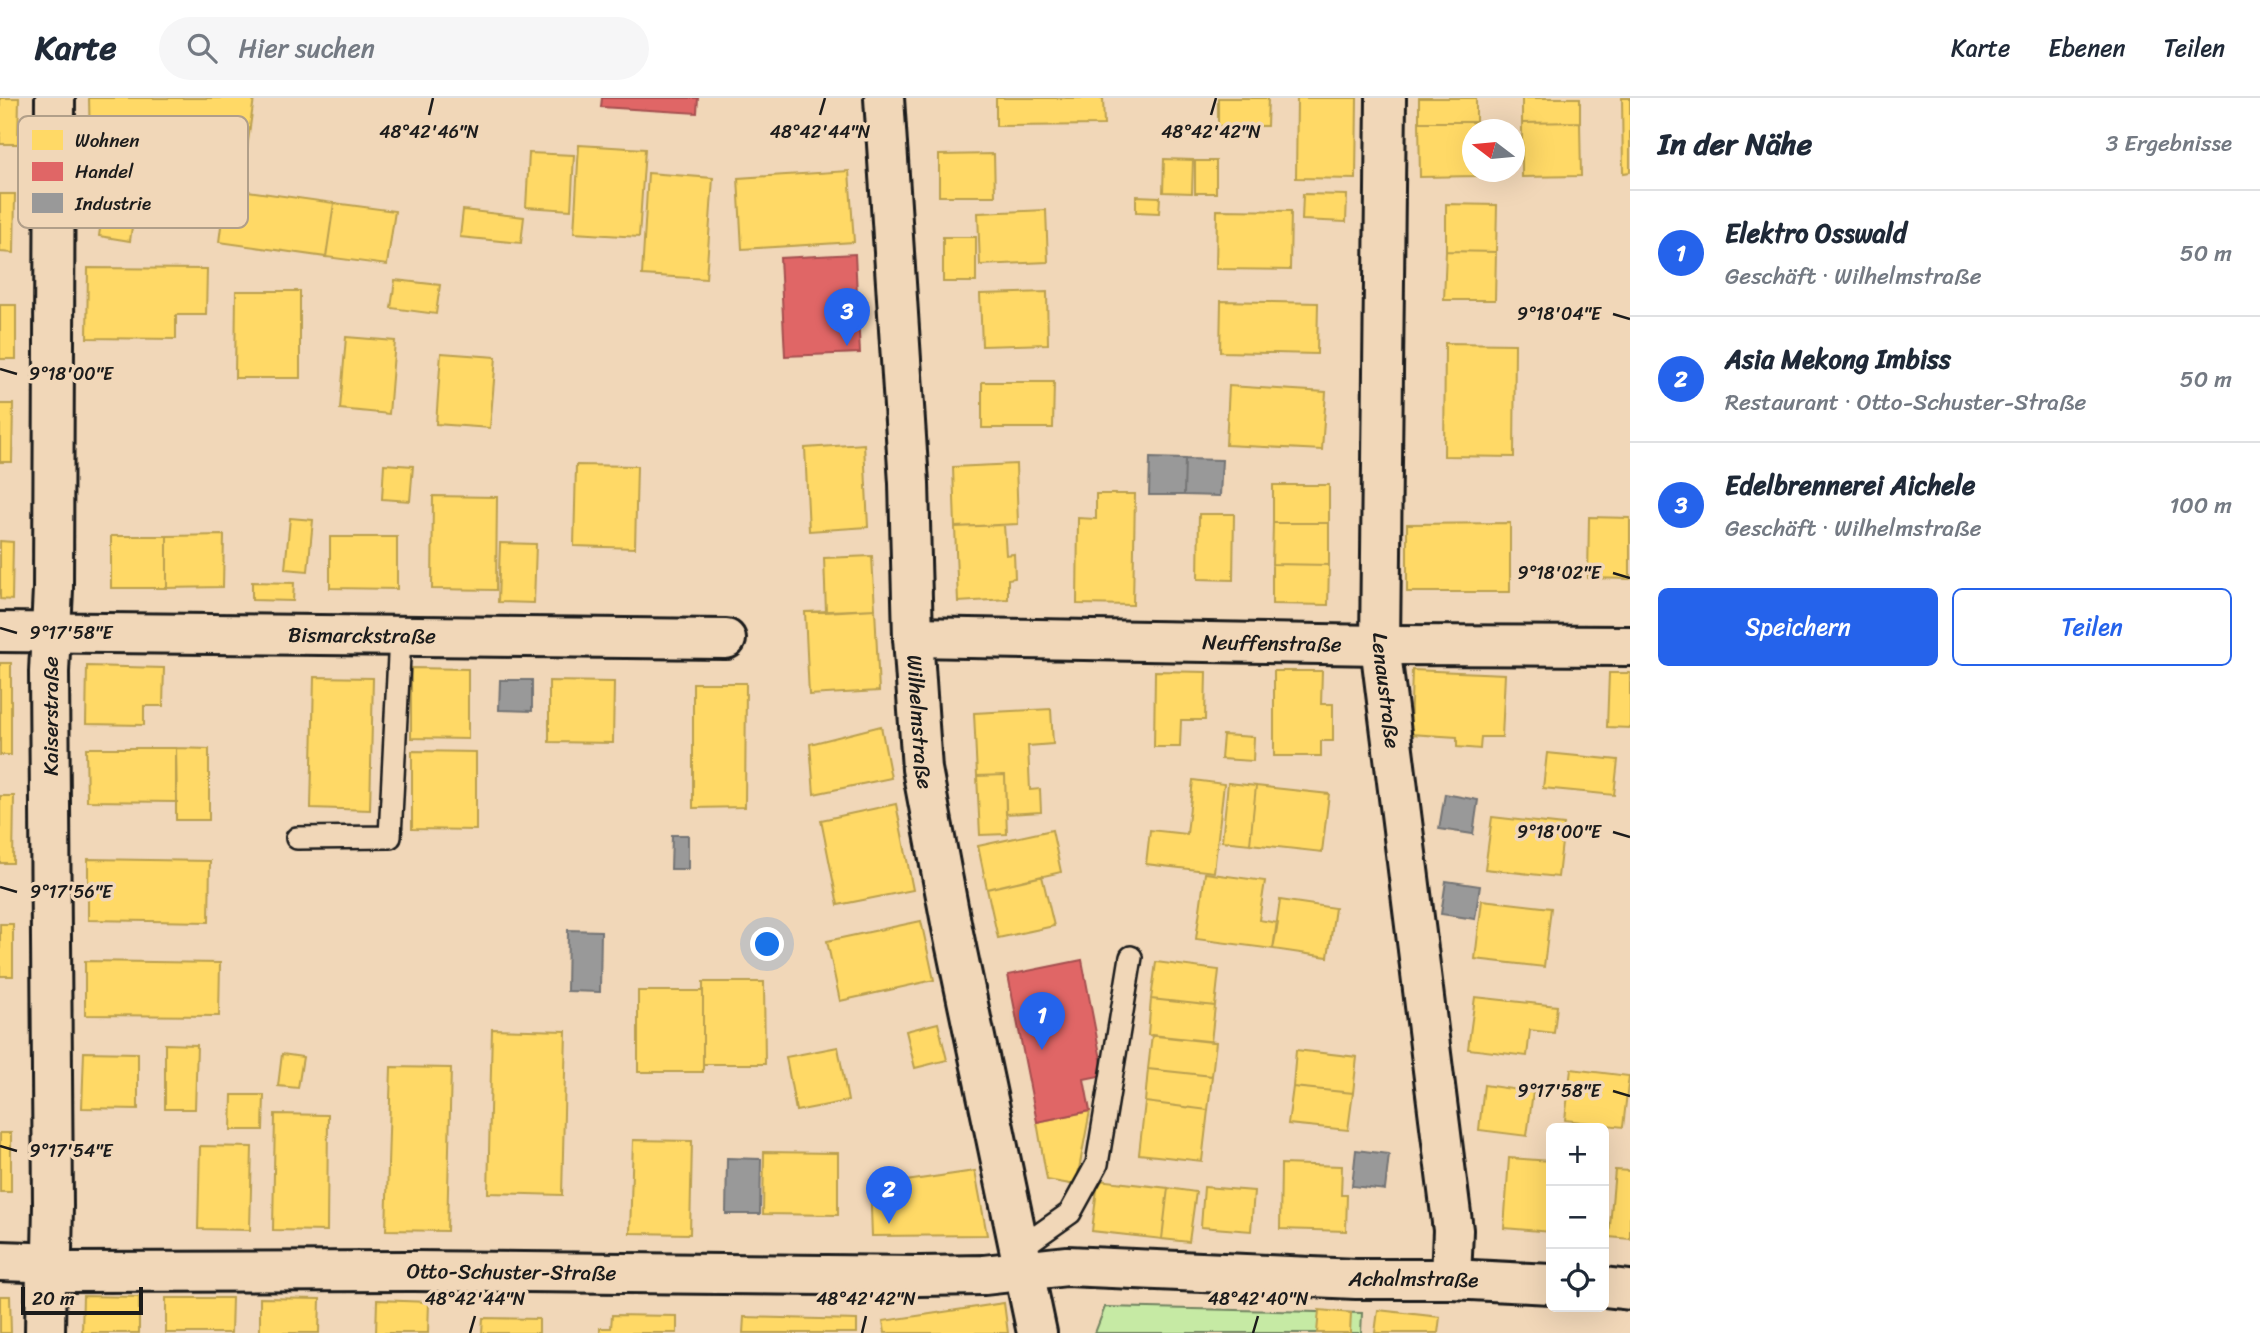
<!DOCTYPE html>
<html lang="de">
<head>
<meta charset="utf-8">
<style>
	body { margin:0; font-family:Sriracha,sans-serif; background:#f6f6f7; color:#1f2937 }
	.controls { position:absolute; right:21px; bottom:21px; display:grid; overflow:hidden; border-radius:10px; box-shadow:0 7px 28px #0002 }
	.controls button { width:63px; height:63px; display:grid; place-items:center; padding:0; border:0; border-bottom:2px solid #e0e1e3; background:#fff; color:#1f2937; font:35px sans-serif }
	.compass { position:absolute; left:1462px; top:21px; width:63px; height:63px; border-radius:50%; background:#fff; box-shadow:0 7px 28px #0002; rotate:286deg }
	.scale { position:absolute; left:21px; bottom:18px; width:122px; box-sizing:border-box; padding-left:7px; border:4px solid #1c1c1c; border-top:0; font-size:19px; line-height:24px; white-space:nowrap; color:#1c1c1c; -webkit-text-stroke:5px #f1d7b8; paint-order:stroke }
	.you { position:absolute; left:768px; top:847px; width:24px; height:24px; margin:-18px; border:5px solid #fff; border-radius:50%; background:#1a73e8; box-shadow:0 0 0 10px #1a73e833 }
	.badge { display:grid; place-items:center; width:46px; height:46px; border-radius:50%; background:#2563eb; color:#fff; font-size:23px; font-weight:700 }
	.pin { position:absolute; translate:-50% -58px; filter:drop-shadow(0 2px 4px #0008) }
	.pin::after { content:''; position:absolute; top:37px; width:24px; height:21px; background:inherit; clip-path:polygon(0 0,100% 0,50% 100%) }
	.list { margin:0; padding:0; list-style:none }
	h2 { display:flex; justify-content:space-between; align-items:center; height:91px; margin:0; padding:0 28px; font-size:30px }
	h2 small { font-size:23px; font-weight:400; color:#747a83 }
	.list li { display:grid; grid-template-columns:46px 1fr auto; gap:21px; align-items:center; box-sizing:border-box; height:126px; padding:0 28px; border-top:2px solid #e0e1e3 }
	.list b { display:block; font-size:26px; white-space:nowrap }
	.list p { margin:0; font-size:23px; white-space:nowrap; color:#747a83 }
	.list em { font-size:23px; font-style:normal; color:#747a83 }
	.actions { display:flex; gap:14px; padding:21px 28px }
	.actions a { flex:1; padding:16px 0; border:2px solid #2563eb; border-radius:10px; text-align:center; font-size:24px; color:#2563eb }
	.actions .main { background:#2563eb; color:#fff }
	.icon { flex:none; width:38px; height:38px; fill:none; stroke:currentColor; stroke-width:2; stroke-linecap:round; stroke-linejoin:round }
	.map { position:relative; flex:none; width:1630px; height:1235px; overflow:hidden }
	header { display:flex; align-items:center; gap:42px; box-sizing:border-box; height:98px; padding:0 35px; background:#fff; border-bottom:2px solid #e0e1e3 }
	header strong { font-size:33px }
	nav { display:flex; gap:38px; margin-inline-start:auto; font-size:24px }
	.search { width:490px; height:63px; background:#f6f6f7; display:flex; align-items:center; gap:18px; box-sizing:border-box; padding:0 24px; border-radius:38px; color:#747a83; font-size:26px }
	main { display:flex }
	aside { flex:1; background:#fff }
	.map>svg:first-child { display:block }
	.green { fill:#c6eaa4; stroke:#718360; stroke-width:2 }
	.homes { fill:#ffd966; stroke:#bba050; stroke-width:2 }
	.shops { fill:#e06666; stroke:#a55050; stroke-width:2 }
	.industry { fill:#999; stroke:#747474; stroke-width:2 }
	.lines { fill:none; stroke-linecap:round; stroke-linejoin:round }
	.lane-casing { stroke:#1c1c1c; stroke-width:26 }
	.street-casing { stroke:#1c1c1c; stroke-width:44 }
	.secondary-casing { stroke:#1c1c1c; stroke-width:44 }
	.lane { stroke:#f1d7b8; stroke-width:21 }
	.street { stroke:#f1d7b8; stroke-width:38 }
	.secondary { stroke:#f1d7b8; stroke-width:38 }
	.ticks { fill:none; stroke:#1c1c1c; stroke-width:2.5 }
	.labels { text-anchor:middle; stroke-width:7; stroke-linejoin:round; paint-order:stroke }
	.street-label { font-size:21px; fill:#1c1c1c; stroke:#f1d7b8 }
	.key { fill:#f1d7b8; stroke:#b19f89; stroke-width:2 }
	.key-label { font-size:19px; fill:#1c1c1c }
	.ticks-label { font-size:18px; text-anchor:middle; fill:#1c1c1c; stroke:#f1d7b8; stroke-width:7; stroke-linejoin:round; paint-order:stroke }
</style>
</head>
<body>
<header>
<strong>Karte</strong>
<div class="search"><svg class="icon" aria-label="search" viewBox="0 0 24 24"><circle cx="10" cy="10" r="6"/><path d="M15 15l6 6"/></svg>Hier suchen</div>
<nav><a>Karte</a><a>Ebenen</a><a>Teilen</a></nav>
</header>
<main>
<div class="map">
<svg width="1630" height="1235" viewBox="0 0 1630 1235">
	<rect width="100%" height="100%" fill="#f1d7b8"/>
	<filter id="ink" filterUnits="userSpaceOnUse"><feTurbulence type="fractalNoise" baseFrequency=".0143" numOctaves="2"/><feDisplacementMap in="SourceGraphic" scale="14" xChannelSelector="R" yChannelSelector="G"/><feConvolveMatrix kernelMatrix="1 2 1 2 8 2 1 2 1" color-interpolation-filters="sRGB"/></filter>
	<g filter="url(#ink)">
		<path class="green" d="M1105,1209L1362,1215L1361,1235H1095Z"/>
		<path class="homes" d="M0,0H19L18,46H0Z
			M89,0H254L245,65L90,44Z
			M996,0H1103L1104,27L996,28Z
			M1218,0H1268L1267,28H1218Z
			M1297,0H1357L1356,81L1296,80Z
			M1419,0H1476V24H1419Z
			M1522,0H1580V24L1522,25Z
			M1622,0H1630V74L1623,75Z
			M1419,24H1476V32H1472V74H1477V78L1420,79Z
			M1580,24L1581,78L1522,79V25Z
			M579,47L645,51L639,139L574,135Z
			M529,55L574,57L571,112L526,109Z
			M994,56L995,98H939V57Z
			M1164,61L1193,62L1192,95L1163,94Z
			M1195,63H1216V95H1195Z
			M849,73L854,144L742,151L738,80Z
			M648,75L713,80L706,181L642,177Z
			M226,90L334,105L326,159L219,144Z
			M0,96H15L14,155L0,154Z
			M1303,96L1347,97L1346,124L1302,122Z
			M1136,98L1160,99L1159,115L1136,114Z
			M104,103L135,108L130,143L99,138Z
			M334,105L395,113L387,167L326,159Z
			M1446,106L1497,107L1496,154L1446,153Z
			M463,112L524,119L521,145L460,139Z
			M1046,112L1048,164L980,167L978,115Z
			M1217,112L1291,113L1290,172L1216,171Z
			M943,139H976V184H943Z
			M1446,153L1496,154L1495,202H1444Z
			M88,170L207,171L206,217H176V241L87,240Z
			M395,182L440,187L436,216L391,210Z
			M236,193H300V280H235Z
			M1047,194L1048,246L982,248L980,196Z
			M1221,203L1318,205L1317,256L1220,254Z
			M0,207H16V261H0Z
			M346,239L395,243L389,316L340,311Z
			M1445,245L1515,246L1514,359L1444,358Z
			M441,255L496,259L490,330L436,326Z
			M982,284H1054L1053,330H982Z
			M1229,288L1326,294L1322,352L1226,347Z
			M0,306H13L12,364H0Z
			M864,346L868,429L809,433L805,350Z
			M384,366L413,368L410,403L382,401Z
			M1016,366L1018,426L955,429L953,369Z
			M576,367L637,368L635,450L574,448Z
			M1273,387H1329V425H1273Z
			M1096,396H1135L1133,507L1077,506L1078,420L1096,421Z
			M433,398L497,399L496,492L432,491Z
			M1199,416H1234L1233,482L1198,481Z
			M1589,419L1630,420V481L1588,480Z
			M290,420L313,422L308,473L285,471Z
			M1273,425H1329V467L1272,466Z
			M1510,425V494H1407V426Z
			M1004,427L1006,457L1014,456L1015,480L1008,481V501L958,504L955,429Z
			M224,437L223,489L167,490V438Z
			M111,438H167V490H111Z
			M330,439H397V491L330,490Z
			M0,443L13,444L12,502L0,501Z
			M500,445L536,446L534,505L498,504Z
			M872,458L875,511L826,514L824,460Z
			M1272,466L1329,467L1328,507L1272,506Z
			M252,484L294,485L293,503L252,502Z
			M875,511L879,593L809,597L805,514Z
			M0,565H11V657H0Z
			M87,568L164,570L163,608H144V627L86,626Z
			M411,570L468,571V641L411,640Z
			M1412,572L1505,576L1502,639H1481L1480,651L1457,649V639L1410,636Z
			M1155,573L1206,574L1205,622H1181L1180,649H1154Z
			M1274,573H1322L1321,606H1333V643H1321V658H1274Z
			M1609,575H1630V630L1607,629Z
			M314,579L373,580L370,712L311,710Z
			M549,583L614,584L613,645L549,644Z
			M693,585H746L745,709L693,710Z
			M1051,611L1053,646L1028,648L1030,692L1040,691L1041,714L1006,716L1005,677L977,678L974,615Z
			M881,628L891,680L814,696L810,646Z
			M1223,637L1254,639L1253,663L1221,661Z
			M86,650H176L177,704L87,703Z
			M176,650L209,651V722H176Z
			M412,653L476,654V732L412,731Z
			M1547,655L1618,662L1614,697L1543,690Z
			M1005,677L1007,736L980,737L977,678Z
			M1193,682L1224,686L1214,774L1146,766L1150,732L1187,736Z
			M1228,685L1256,688L1250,746L1222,743Z
			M1256,688L1329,696L1322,754L1250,746Z
			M0,698H14L13,765H0Z
			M896,706L913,792L838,807L821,722Z
			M1492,719L1564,727L1558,779L1485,771Z
			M1052,732L1061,774L987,791L978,748Z
			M88,761L210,763L209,824L88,822Z
			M1205,775L1265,783L1259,822L1278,825L1273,851L1196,841Z
			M1042,778L1054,828L998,840L987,791Z
			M1280,802L1335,810L1328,859L1273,851Z
			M1482,802L1551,810L1544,869L1475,861Z
			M921,823L934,882L840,903L827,843Z
			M0,826H13V878H0Z
			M85,863L220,865L219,918L85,917Z
			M1156,864L1219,872L1215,908L1151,901Z
			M703,884H764L765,966H703Z
			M638,893H703V974H638Z
			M1475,899L1557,908L1554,935L1530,932L1527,958L1468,951Z
			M1151,901L1215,908L1211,944L1148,937Z
			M938,925L947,962L915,970L906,933Z
			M492,931L566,933L562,1097L488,1095Z
			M1152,937L1216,944L1212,978L1148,971Z
			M165,946L197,947L195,1011H165Z
			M838,949L848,1003L796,1013L786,959Z
			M1296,952L1357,959L1353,995L1293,989Z
			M84,954L138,955V1011L82,1010Z
			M282,956L303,959L298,990L278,988Z
			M391,969L451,970L447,1133L386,1132Z
			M1148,971L1212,978L1208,1012L1145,1004Z
			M1571,971L1629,978L1623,1029L1565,1022Z
			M1484,987L1533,994L1527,1038L1479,1032Z
			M1293,989L1353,995L1348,1032L1288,1026Z
			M232,997H264L263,1032H231Z
			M1145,1004L1208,1012L1202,1063L1139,1056Z
			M1090,1013L1076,1087L1047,1082L1037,1024Z
			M275,1016L328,1017L327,1133L273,1132Z
			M0,1035H11V1094H0Z
			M633,1042L692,1043L690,1136L630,1135Z
			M200,1048L252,1049L250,1132L198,1131Z
			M764,1054L838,1055V1117L763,1116Z
			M1509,1060L1551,1063V1134L1504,1130Z
			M1281,1066L1342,1068L1341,1097H1347L1346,1133L1280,1131Z
			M1615,1072L1630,1073V1141L1609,1139Z
			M975,1073L987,1137L872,1138L870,1082L906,1083Z
			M1098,1082L1168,1090L1162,1141L1092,1133Z
			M1204,1089L1254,1093L1251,1133L1201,1129Z
			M1168,1090L1196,1094L1189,1144L1162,1141Z
			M0,1198H10L11,1235H0Z
			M83,1198L139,1199V1235H82Z
			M166,1200H232L231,1235H166Z
			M260,1200L320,1201L319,1235H260Z
			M377,1202L429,1204L428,1235H376Z
			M1004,1205L1008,1235H885L883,1223Z
			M1319,1212L1351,1215L1350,1235H1317Z
			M1378,1212L1440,1219L1438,1235H1375Z
			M612,1217L677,1218V1235H600V1230H611Z
			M744,1219L857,1222V1235H743Z
			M483,1220L539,1221V1235H482Z"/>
		<path class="shops" d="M602,0H698L697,15L601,9Z
			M855,156L860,255L785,258L780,160Z
			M1082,862L1104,977L1084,981L1090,1013L1037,1024L1008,877Z"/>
		<path class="industry" d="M1150,360L1185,361L1184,397H1149Z
			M1185,361L1222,362L1220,398L1184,397Z
			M500,582H532V613L499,612Z
			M1445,696L1478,702L1473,736L1439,731Z
			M672,737H688V771H671Z
			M1446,783L1480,788L1475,821L1441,816Z
			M568,832L601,833L600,894L567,893Z
			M1356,1052L1389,1056L1385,1092L1352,1088Z
			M727,1060L761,1061L760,1116H726Z"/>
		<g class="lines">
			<g class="lane-casing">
				<path id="lane" d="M297,740L390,739L400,538
					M1019,1151L1070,1115L1097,1066L1131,859"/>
			</g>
			<g class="street-casing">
				<g id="street">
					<path id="s1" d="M1386,0L1380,547L1453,1132L1451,1181"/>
					<path id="s2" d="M0,534L726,541"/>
					<path id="s3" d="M913,539L1380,547L1630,548"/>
					<path id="s4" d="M0,1163L31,1164L63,1174L413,1173L920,1178L984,1177L1067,1168L1356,1181H1451L1551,1186"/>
					<path d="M1604,1189L1630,1192"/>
					<path d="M45,1235L46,1169L52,1153L53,1108L49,574L53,491L55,0"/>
				</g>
			</g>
			<g class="secondary-casing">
				<g id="secondary">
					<path id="s5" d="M884,0L909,385L913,539L922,671L952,830L1037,1235"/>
				</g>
			</g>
			<use href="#lane" class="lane"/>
			<use href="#street" class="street"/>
			<use href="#secondary" class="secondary"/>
		</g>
	</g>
	<path class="ticks" d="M429,17L433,0M820,17L825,0M1211,17L1216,0M1613,216L1630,221M0,271L17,276M1613,475L1630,480M0,530L17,535M1613,734L1630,739M0,789L17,794M1613,993L1630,998M0,1048L17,1053M470,1235L475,1218M862,1235L866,1218M1253,1235L1258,1218"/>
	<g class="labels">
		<g class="street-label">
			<text dy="7" stroke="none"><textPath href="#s2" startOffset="362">Bismarckstraße</textPath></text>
			<text dy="7" stroke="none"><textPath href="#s3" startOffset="359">Neuffenstraße</textPath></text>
			<text dy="7" stroke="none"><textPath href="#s1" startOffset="593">Lenaustraße</textPath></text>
			<text transform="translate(51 618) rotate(-90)" y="7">Kaiserstraße</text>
			<text dy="7" stroke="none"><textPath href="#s5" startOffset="625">Wilhelmstraße</textPath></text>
			<text dy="7" stroke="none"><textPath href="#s4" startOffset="513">Otto-Schuster-Straße</textPath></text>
			<text dy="7" stroke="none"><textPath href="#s4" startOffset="1416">Achalmstraße</textPath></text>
		</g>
	</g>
	<rect x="18" y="18" width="230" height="112" rx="10" class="key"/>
	<rect x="32" y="32" width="31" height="20" fill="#ffd966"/>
	<rect x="32" y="64" width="31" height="19" fill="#e06666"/>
	<rect x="32" y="95" width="31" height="20" fill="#999"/>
	<g class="key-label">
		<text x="75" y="49">Wohnen</text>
		<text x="75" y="80">Handel</text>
		<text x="75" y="112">Industrie</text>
	</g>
	<g class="ticks-label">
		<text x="429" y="40">48°42'46"N</text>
		<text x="820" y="40">48°42'44"N</text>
		<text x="1211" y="40">48°42'42"N</text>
		<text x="1559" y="222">9°18'04"E</text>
		<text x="71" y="282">9°18'00"E</text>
		<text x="1559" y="481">9°18'02"E</text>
		<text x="71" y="541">9°17'58"E</text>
		<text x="1559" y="740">9°18'00"E</text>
		<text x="71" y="800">9°17'56"E</text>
		<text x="1559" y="999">9°17'58"E</text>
		<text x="71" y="1059">9°17'54"E</text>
		<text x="475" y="1207">48°42'44"N</text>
		<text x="866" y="1207">48°42'42"N</text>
		<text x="1258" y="1207">48°42'40"N</text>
	</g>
</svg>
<div class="controls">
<button>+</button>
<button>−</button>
<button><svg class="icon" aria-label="locate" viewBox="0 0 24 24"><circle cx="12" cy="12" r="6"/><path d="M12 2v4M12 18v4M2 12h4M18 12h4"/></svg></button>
</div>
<svg class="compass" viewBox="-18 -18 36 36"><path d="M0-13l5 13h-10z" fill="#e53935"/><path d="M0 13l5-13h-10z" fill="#747a83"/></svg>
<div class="scale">20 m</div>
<div class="you"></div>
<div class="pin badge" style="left:1042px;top:952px">1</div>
<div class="pin badge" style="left:889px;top:1126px">2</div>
<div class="pin badge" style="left:847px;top:248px">3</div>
</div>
<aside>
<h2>In der Nähe<small>3 Ergebnisse</small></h2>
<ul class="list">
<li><span class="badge">1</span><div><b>Elektro Osswald</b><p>Geschäft · Wilhelmstraße</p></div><em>50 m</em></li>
<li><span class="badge">2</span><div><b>Asia Mekong Imbiss</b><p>Restaurant · Otto-Schuster-Straße</p></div><em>50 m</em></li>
<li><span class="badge">3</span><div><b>Edelbrennerei Aichele</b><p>Geschäft · Wilhelmstraße</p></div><em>100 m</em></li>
</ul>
<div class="actions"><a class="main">Speichern</a><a>Teilen</a></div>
</aside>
</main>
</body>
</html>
